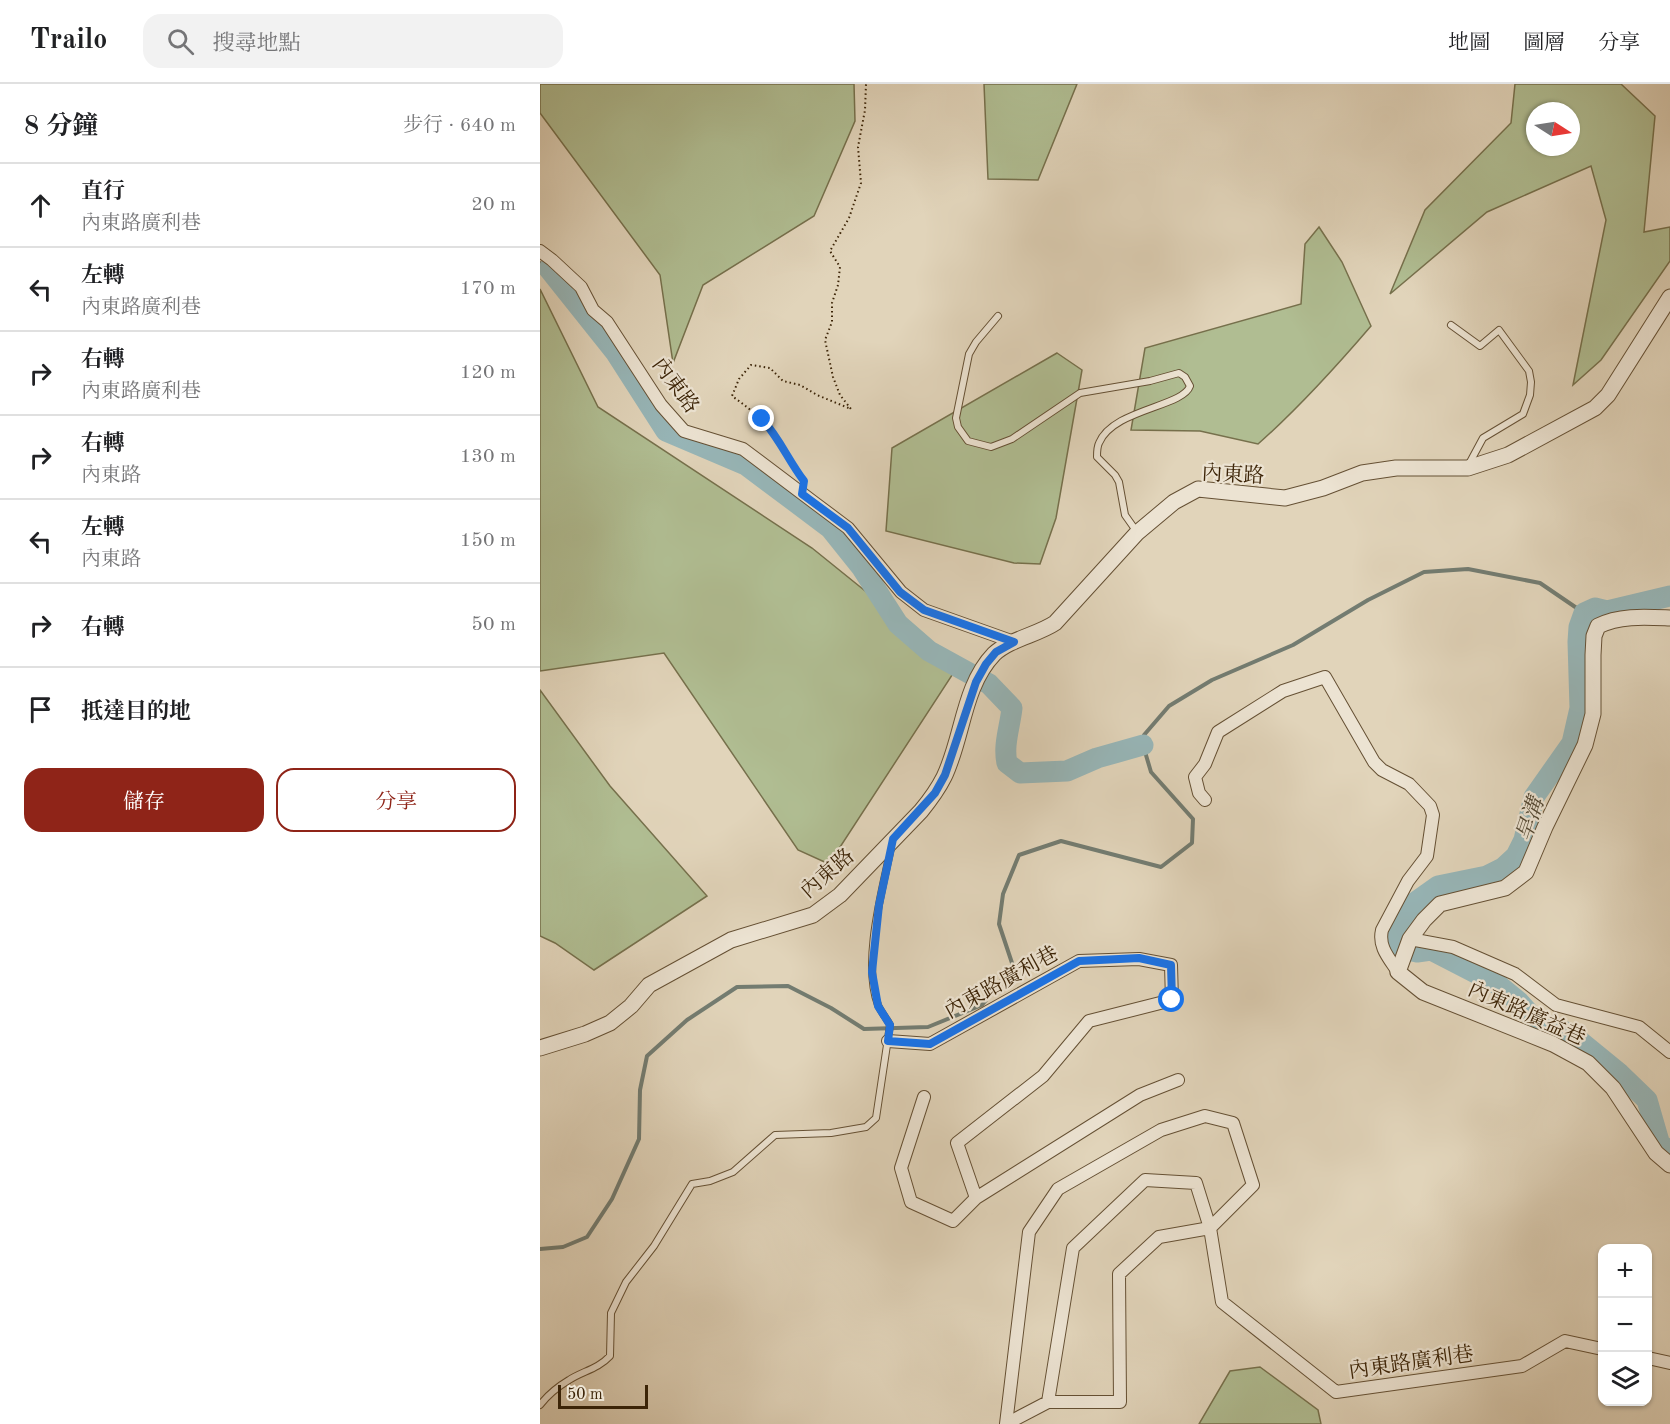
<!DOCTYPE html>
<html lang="zh-TW">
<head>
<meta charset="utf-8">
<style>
	body { margin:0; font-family:"Old Standard TT","Noto Serif TC",serif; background:#f2f2f2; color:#202124 }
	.controls { position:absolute; right:18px; bottom:18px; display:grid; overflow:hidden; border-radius:12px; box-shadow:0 2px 4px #0004 }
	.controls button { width:54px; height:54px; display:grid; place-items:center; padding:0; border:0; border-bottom:2px solid #e0e0e0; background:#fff; color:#202124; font:30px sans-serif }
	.compass { position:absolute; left:986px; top:18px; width:54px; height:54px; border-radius:50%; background:#fff; box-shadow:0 2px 4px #0004; rotate:102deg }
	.scale { position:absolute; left:18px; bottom:15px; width:90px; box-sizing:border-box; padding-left:6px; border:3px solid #3c2407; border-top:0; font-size:16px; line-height:21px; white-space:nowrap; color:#3c2407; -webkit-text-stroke:4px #ece3d2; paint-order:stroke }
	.stop { position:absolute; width:18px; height:18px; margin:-14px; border:4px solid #1a73e8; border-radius:50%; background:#fff }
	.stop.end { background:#1a73e8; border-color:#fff; box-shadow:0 2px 6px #0008 }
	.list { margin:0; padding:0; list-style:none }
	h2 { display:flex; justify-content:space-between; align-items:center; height:78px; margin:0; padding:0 24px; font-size:26px }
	h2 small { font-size:20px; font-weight:400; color:#757577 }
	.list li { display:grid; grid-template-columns:39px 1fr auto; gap:18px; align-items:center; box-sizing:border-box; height:84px; padding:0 24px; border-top:2px solid #e0e0e0 }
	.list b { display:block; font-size:22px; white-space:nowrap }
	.list p { margin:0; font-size:20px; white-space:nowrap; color:#757577 }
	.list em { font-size:20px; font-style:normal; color:#757577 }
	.actions { display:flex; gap:12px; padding:18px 24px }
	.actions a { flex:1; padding:14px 0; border:2px solid #8f2418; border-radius:18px; text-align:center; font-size:21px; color:#8f2418 }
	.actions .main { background:#8f2418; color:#fff }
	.icon { flex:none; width:33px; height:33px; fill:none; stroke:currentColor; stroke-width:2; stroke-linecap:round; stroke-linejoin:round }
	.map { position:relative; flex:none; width:1130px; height:1340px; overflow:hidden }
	header { display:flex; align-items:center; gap:36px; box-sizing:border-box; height:84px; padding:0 30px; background:#fff; border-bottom:2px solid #e0e0e0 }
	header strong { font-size:28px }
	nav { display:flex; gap:33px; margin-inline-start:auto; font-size:21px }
	.search { width:420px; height:54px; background:#f2f2f2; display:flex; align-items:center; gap:15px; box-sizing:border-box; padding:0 21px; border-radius:18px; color:#757577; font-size:22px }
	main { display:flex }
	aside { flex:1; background:#fff }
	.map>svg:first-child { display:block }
	.green { fill:#b0bd92; stroke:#76704c; stroke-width:1.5; fill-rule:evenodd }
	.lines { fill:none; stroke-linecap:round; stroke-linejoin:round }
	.stream { stroke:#737c71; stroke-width:4 }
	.river { stroke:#97b6b8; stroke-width:21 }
	.service-casing { stroke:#655034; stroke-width:8 }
	.minor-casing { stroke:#655034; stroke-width:14 }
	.tertiary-casing { stroke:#655034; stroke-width:17 }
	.path { stroke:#3c2407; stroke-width:2; stroke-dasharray:1.5 3; stroke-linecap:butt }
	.service { stroke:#ece3d2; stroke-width:6 }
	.minor { stroke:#ece3d2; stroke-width:12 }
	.tertiary { stroke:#ece3d2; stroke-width:15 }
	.route { stroke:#1a73e8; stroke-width:8 }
	.labels { text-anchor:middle; stroke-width:4.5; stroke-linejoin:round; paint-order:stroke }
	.street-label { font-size:21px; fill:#3c2407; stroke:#ece3d2 }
	.water-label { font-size:22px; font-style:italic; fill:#534833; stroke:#ece3d2 }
</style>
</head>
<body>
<header>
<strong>Trailo</strong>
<div class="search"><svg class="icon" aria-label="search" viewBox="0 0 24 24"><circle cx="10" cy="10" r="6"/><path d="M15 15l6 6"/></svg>搜尋地點</div>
<nav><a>地圖</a><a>圖層</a><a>分享</a></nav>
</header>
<main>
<aside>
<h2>8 分鐘<small>步行 · 640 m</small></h2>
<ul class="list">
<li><svg class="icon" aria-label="ahead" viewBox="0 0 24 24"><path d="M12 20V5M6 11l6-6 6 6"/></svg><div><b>直行</b><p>內東路廣利巷</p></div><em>20 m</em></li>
<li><svg class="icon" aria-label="left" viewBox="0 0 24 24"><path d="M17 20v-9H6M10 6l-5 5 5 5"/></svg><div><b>左轉</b><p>內東路廣利巷</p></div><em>170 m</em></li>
<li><svg class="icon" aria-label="right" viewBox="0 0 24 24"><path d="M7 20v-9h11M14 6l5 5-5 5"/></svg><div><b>右轉</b><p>內東路廣利巷</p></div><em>120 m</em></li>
<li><svg class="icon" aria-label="right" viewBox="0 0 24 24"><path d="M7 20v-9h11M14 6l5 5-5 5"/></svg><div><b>右轉</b><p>內東路</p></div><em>130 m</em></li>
<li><svg class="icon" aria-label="left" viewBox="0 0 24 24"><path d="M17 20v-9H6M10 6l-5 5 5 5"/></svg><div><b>左轉</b><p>內東路</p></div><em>150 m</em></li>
<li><svg class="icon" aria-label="right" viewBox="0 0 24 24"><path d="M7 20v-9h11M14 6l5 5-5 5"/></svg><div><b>右轉</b></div><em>50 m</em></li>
<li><svg class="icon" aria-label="arrive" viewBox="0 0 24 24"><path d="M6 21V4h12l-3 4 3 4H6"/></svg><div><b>抵達目的地</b></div></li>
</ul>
<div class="actions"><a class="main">儲存</a><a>分享</a></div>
</aside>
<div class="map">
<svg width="1130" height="1340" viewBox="0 0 1130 1340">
	<rect width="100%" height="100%" fill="#e1d4ba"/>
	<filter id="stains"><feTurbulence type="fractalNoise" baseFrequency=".00333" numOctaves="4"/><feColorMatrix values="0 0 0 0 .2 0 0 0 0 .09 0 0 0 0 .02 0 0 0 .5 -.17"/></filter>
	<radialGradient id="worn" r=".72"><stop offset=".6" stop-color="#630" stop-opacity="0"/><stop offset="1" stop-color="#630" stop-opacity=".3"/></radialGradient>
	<path class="green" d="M0,0H314L315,37L274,132L163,201L133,279L120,191L0,29Z
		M444,0H537L498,96L448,95Z
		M975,0H1081L1115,32L1104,148L1130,143V177L1061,276L1033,301L1066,136L1051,82L947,128L850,210L885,126L971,39ZM995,27H1031V63H995Z
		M779,143L802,178L831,242C795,284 759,324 718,360L660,347L591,346L605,264L761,220L765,160Z
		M0,205L58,323L272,464L418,582L289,780L258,766L124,569L0,587Z
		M517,269L542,286L516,434L500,480L474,479L346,447L352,364Z
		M0,606L70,702L167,812L54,886L15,859L0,852Z
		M720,1283L778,1326L781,1340H659L690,1287Z"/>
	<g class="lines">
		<path class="stream" d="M0,179L9,185
			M0,1165L23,1163L47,1153L72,1115L99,1055L100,1006L107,972L147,936L197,903L248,902L291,924L324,945L388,943L442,921L473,882L459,840L463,810L479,771L521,757L621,783L652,759L653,735L611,688L603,661L604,651L629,622L672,596L753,561L828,516L884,488L928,485L1000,499L1044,529"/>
		<path class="river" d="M9,185L76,269L126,347L206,381L290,444L322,484L358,540L389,567L449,600L472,624C470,643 463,661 467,679L480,689L527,687L557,674L603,661
			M1130,512L1067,527L1055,524L1044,529L1039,543L1038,558L1040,624L1032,659L994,713L984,756L976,772L963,784L947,792L898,802L874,819L859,842L855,853L858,864L877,868L891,866L957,900L979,918L995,936L1031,950L1080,990L1107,1016L1120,1061L1130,1066"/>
		<g class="service-casing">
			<path id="service" d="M458,232L436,258L429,270L416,334L418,343L428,357L451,363L472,355L540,309L610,297L639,289L645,293L650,302C643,323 573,325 559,359C557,363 557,369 557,373L575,391L579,398L585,431L597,448
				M911,241L940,262L959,246L989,287L991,298L990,311L983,330L943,354L929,380
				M0,1321C7,1312 19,1302 29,1296C43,1287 58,1285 70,1272L71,1229L86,1198L114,1162L152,1100L170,1097L193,1088L235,1051L291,1049L326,1043L336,1034L350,941C347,935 341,928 338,921C322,879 342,807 351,764"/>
		</g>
		<g class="minor-casing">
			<path id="minor" d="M0,167L12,176L41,203L53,226L67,238L121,321L144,347L203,365L276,420L308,444L361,508L384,526L474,558
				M665,716L659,709L655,693L665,680L678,648L743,607L785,593L834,678L842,686L869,700L890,722L893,731L887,772L868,797L842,846C838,863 849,874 858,888
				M870,855L913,863L975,890L1016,921L1099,943L1130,968
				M348,957L390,960L539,877L599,875L631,881L632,916L549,937L503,992L417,1059L436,1114L600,1011L638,996
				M384,1013L361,1084L371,1118L413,1137L436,1114
				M1108,1274L1130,1279
				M466,1340L508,1318L533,1164L605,1096L656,1099L670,1144L682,1218L796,1308L982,1282L1025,1257L1062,1265
				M466,1340L489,1148L518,1105L621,1046L665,1032L693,1039L713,1101L670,1144L619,1153L579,1190L580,1318H508"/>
		</g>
		<g class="tertiary-casing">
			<path id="tertiary" d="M1130,534C1106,533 1080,531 1058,542L1054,552L1053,571V630L1045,661L1005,743L986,788L965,804L900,820L884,836L870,855L858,888L883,908L1013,960L1048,979L1073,1004L1116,1069L1130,1081
				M0,964L45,950L70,939L91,922L109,901L191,856L273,831L300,811L381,727C390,716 398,705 404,693C423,654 423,602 454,570C470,555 497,551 515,539L597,449L634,418L658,405L745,414L783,404L822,389L856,384H928L968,371L1055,324L1068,311L1130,213"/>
		</g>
		<path class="path" d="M261,393C254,384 251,375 245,365C232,342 213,327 192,312L199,295L211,281L230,284L243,297L260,301L277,311L311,325L300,311L293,293L285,256L292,238V219L298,201L300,183L290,167L309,134L321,99L318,63L325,26L326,0"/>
		<use href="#service" class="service"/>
		<use href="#minor" class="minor"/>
		<use href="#tertiary" class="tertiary"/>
	</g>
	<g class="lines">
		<path class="route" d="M222,335C240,355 248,376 264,397L262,410L308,444L360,508L384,526L474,558L456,568L446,580L436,598L405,691L395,709L353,755L339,821L332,888L338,922L350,941L348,957L390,960L539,877L599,874L631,881L632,916"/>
	</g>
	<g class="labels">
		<g class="street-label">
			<text transform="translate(136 301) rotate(54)" y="7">內東路</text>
			<text transform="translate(693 390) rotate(3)" y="7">內東路</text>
			<text transform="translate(287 789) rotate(-41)" y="7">內東路</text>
			<text transform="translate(461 898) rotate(-29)" y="7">內東路廣利巷</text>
			<text transform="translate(987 929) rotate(24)" y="7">內東路廣益巷</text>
			<text transform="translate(871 1278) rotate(-8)" y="7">內東路廣利巷</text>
		</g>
		<g class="water-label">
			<text transform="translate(989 735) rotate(-71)" y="8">旱溝</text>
		</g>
	</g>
	<rect width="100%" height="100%" filter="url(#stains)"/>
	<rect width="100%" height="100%" fill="url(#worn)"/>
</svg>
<div class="controls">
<button>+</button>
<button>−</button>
<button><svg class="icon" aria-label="layers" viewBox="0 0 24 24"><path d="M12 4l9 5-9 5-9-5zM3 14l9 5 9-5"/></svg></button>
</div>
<svg class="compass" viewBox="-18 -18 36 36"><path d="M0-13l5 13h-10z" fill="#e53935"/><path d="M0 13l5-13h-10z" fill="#757577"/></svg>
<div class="scale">50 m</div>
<div class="stop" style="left:632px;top:916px"></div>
<div class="stop end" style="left:222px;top:335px"></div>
</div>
</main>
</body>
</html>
